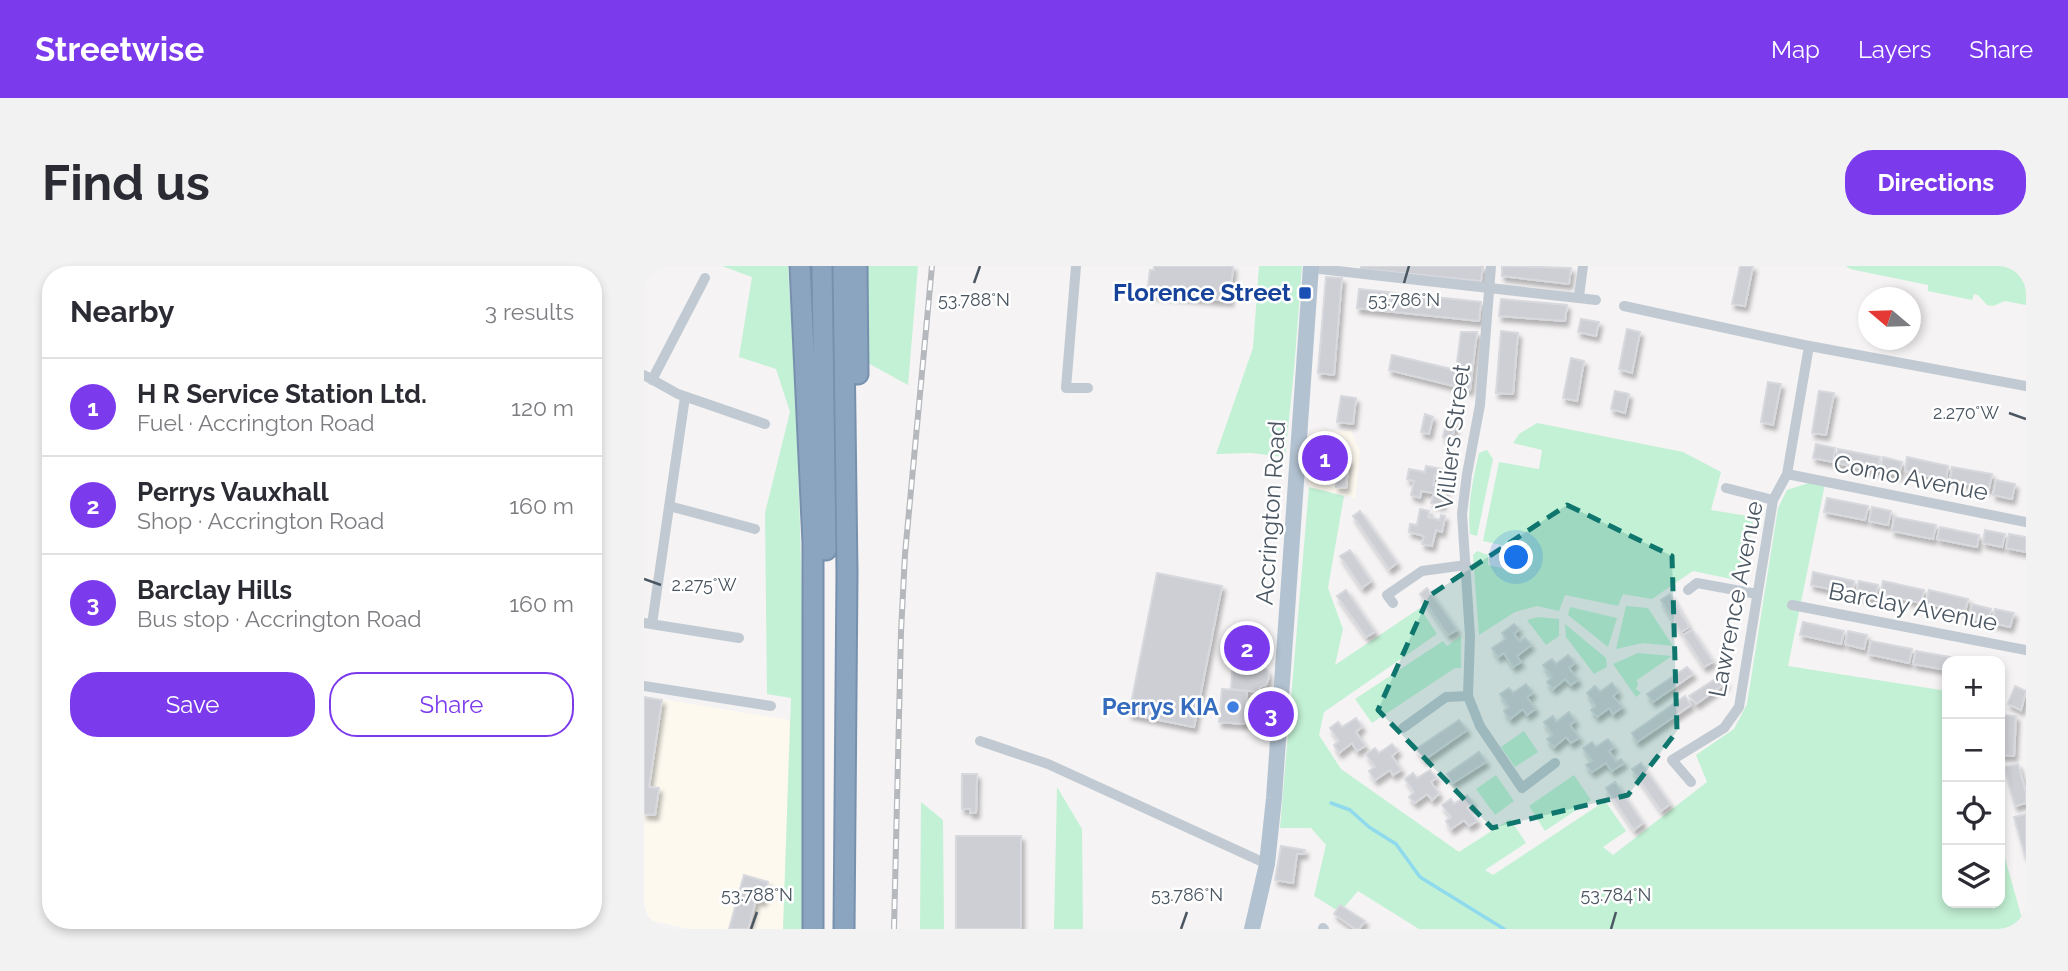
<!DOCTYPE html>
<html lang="en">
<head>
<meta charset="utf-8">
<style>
	body { margin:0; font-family:Raleway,sans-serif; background:#f2f2f3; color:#2b2b33 }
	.controls { position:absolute; right:21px; bottom:21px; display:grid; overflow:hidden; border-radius:14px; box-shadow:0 4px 10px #0003 }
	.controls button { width:63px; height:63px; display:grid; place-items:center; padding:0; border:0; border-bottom:2px solid #e1e1e2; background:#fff; color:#2b2b33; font:35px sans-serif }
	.compass { position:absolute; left:1214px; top:21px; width:63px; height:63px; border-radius:50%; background:#fff; box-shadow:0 4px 10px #0003; rotate:289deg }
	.you { position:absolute; left:873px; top:292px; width:24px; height:24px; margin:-18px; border:5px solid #fff; border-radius:50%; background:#1a73e8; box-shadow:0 0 0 10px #1a73e833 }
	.badge { display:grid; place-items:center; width:46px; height:46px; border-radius:50%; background:#7c3aed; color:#fff; font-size:23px; font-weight:700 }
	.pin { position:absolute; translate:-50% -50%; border:4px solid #fff; box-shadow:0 2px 7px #0006 }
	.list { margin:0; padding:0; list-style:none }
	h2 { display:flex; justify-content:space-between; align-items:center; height:91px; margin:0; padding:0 28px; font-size:30px }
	h2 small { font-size:23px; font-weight:400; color:#7c7c81 }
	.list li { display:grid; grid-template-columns:46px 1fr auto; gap:21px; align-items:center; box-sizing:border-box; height:98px; padding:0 28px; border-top:2px solid #e1e1e2 }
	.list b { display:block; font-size:26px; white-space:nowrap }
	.list p { margin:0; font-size:23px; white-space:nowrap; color:#7c7c81 }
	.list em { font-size:23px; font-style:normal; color:#7c7c81 }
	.actions { display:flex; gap:14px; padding:21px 28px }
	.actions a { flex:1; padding:16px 0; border:2px solid #7c3aed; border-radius:28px; text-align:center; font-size:24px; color:#7c3aed }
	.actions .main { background:#7c3aed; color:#fff }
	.icon { flex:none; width:38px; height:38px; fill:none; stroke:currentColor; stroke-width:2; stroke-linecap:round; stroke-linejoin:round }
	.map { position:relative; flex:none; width:1382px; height:663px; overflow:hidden; border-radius:28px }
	header { display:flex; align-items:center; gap:42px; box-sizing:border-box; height:98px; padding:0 35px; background:#7c3aed; color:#fff }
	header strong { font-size:33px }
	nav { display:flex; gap:38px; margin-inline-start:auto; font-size:24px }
	.intro { display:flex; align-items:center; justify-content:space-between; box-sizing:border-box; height:168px; padding:0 42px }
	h1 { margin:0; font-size:49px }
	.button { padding:18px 32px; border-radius:28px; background:#7c3aed; color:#fff; font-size:24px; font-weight:700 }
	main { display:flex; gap:42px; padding:0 42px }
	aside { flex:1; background:#fff; border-radius:28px; box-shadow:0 4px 10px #0003 }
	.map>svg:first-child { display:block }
	.commercial { fill:#fdf9ef }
	.green { fill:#c3f1d5 }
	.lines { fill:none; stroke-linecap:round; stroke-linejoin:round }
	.stream { stroke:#90daee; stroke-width:3.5 }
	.building { fill:#cdcfd5; stroke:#d7d9de; stroke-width:2; filter:url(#shadow) }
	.highway-casing { stroke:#7690ad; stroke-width:23 }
	.street { stroke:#c1cad2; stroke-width:10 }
	.primary { stroke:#b3c2d1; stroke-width:16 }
	.highway { stroke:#8ba5c1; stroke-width:19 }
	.rail-casing { stroke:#b5b8bd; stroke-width:6 }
	.rail { stroke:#fff; stroke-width:3.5; stroke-dasharray:10; stroke-linecap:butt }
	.marked { fill:#0f766e; fill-opacity:0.2; stroke:#0f766e; stroke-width:5; stroke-dasharray:14 9; stroke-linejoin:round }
	.ticks { fill:none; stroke:#4a5661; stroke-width:2.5 }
	.transit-dot { fill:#1a4fb4; stroke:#fff; stroke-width:2.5 }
	.shop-dot { fill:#3f7fe0; stroke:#fff; stroke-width:2.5 }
	.labels { text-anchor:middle; stroke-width:5; stroke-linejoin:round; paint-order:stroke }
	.transit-label { font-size:24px; font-weight:bold; fill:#164399; stroke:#fff; text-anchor:end }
	.street-label { font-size:24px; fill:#4a5661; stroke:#fff }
	.shop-label { font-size:24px; font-weight:bold; fill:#366cbe; stroke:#fff; text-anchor:end }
	.ticks-label { font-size:18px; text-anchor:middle; fill:#4a5661; stroke:#fff; stroke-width:5; stroke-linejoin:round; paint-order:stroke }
</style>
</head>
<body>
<header>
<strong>Streetwise</strong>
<nav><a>Map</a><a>Layers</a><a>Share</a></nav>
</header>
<div class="intro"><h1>Find us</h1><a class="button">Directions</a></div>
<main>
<aside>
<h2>Nearby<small>3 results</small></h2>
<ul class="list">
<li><span class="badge">1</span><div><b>H R Service Station Ltd.</b><p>Fuel · Accrington Road</p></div><em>120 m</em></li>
<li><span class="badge">2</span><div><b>Perrys Vauxhall</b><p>Shop · Accrington Road</p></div><em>160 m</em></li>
<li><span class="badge">3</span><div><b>Barclay Hills</b><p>Bus stop · Accrington Road</p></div><em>160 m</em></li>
</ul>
<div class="actions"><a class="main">Save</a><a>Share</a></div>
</aside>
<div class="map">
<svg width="1382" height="663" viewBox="0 0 1382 663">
	<defs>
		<filter id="shadow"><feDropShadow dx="3" dy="5" stdDeviation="2" flood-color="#0004"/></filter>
	</defs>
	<rect width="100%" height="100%" fill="#f5f3f3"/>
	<path class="commercial" d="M669,164L707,165L716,185L711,232L665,221Z
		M0,430L146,454L139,663H44L0,653Z"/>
	<path class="green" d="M78,0H144C158,221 162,442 158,663H139L147,432L123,428L121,247L146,146L132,103L95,91L108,11Z
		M224,0H274L264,119L224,97Z
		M615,0H658L650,105L641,191L607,187L572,188L609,82Z
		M1202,0H1377L1382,10V39L1361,35L1349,40L1343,39L1334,29L1330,28L1328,34L1284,25V19L1206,3Z
		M893,157L1039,186L1077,206L1067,244L1110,251L1097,315L1049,305L1008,333L979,328L974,340L921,329L915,345L893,340L871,346L835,369L829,289L833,285L844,289V299L875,306L880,284L839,275L855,196L895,203L898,184L869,177L875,168Z
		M843,184L849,193L833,270L826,268C823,241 829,213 835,187Z
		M1168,216L1181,218L1144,400L1303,425V637H1356V574L1377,649H1382V663H775L714,625L696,646L670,630L682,579L667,562H636L665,221L700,230L684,322L699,363L691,399L776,342L793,368L680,446L675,469L697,503L815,586L866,553L882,577L841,604L849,609L961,535L982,565L959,581L969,589L1063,516L1052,489L1090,463L1103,438L1134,242L1143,224Z
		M982,340L1004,342L1029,380L999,377L972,383Z
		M926,341L973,352L964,381L924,349Z
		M894,351L915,353V370L902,379L883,354Z
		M921,358L962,392L963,401L950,408L922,371Z
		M817,370V402H811L728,457L711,433L799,375L803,380Z
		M994,387L1028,390L993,414L994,419L992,423L997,427L992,431L969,398Z
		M880,465L894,486L871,501L857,481Z
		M852,509L870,535L851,549L832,523Z
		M930,509L947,534L901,565L885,540Z
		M413,521L438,563L439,663H410Z
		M277,536L299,554L300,663H276Z"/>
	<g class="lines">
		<path class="stream" d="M687,537L706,544L725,561L752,578L776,611L860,663"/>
	</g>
	<path class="building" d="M510,0H589L586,35L503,28L506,4H510Z
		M717,0H839L837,15L717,3Z
		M858,0L927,2L925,18L858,10Z
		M1096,0H1109L1101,40L1088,38Z
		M682,11L698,12L690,109L674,107Z
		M715,23L837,36L835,55L713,42Z
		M857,33L923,39L921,55L855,50Z
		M937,53L955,56L952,70L934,66Z
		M983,63L996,66L988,107L975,103Z
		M857,65L874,67L869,128L852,127Z
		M817,66H833L826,124L745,104L748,89L812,104Z
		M927,92L940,95L933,135L919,132Z
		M1124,116L1137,118L1129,159L1117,156Z
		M971,125L985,128L981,147L967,143Z
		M1175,125L1190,127L1182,169L1168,167Z
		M697,130L712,132L709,158L693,156Z
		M781,148L789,151L785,168L777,166Z
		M803,153L812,155L808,174L799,171Z
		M1172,178L1191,182L1189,196L1169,192Z
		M1194,183L1236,191L1233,205L1192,197Z
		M668,186L689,187L687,208L666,206Z
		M1239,191L1258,196L1255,209L1236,205Z
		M1263,191L1304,200L1302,214L1261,205Z
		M694,192L705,193L702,222L692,221Z
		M782,200L798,203L797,210L791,209L789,219L802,222L798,239L787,237L790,227L777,225L776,232L767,229L770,215L763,213L765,203L781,206Z
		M1308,201L1348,208L1345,223L1306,214Z
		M1352,214L1371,218L1368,233L1349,229Z
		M1183,232L1224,240L1221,254L1180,246Z
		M1228,241L1247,245L1244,259L1225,255Z
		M776,243L785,245L784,251L796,254L797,249L801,250L798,266L792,264L788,280L778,278L780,270L765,266L766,258L773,259Z
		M716,245L753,297L745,303L709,250Z
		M1250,251L1292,259L1289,273L1248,265Z
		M1296,261L1335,269L1333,281L1293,273Z
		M1341,264L1361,268L1358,281L1339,277Z
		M1365,268L1382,271V286L1362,282Z
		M706,284L727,315L718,322L696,290Z
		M1169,306L1210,315L1208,328L1167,319Z
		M513,307L578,320L550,461L485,448Z
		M1215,315L1234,319L1231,333L1212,329Z
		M1239,315L1280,324L1277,337L1237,328Z
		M783,322L813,364L804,369L776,328Z
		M702,324L731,366L722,371L693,330Z
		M1285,324L1324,333L1321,346L1282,337Z
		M1026,328L1045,361L1037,366L1017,334Z
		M1328,338L1347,343L1344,356L1325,352Z
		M1351,343L1370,347L1366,361L1348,357Z
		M1159,356L1200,365L1197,378L1156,369Z
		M870,358L875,363L870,368L876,376L881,372L887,379L873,390L877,396L869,401L860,387L854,391L848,382L862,373L858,367Z
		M591,364L618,365L616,400L623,404L625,411L622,419L616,421L615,426L587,423Z
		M1048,364L1069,396L1060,401L1039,369Z
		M1204,365L1223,369L1220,383L1201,378Z
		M1227,375L1268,383L1265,397L1224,388Z
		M1272,385L1312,392L1311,395H1303V404L1269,398Z
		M924,389L931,397L925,402L934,414L927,419L921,413L909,423L903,416L908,411L899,399L908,393L912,398Z
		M1043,401L1049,408L1009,436L1003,428Z
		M1076,410L1082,417L1052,438L1045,430Z
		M968,417L974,426L969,430L978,441L969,448L965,442L953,451L947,444L952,440L943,427L951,420L956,426Z
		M882,418L889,427L883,431L891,443L883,449L879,443L866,453L860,445L865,441L856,428L865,422L869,427Z
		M1371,420L1382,425L1377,444L1364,438Z
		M578,423L603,425L600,458L575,456Z
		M1041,430L1047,439L993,476L988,467Z
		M0,431L18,434L5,521L15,522L11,549L0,548Z
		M925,446L931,455L926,459L935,472L927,477L922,471L910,481L903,473L909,469L900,456L909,450L912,456Z
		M1358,449L1372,450L1370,490L1356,489Z
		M712,452L718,461L712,466L721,480L713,485L708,477L695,487L690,479L695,475L686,462L694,456L698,461Z
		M815,454L823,464L780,494L772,483Z
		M964,473L970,481L965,485L972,496L977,493L980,497L968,505L962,497L948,506L942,499L948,495L939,482L948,476L952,481Z
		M748,478L754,485L748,490L757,504L749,509L746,504L731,514L725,505L731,501L722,488L731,482L735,487Z
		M835,486L842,496L809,517L803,508Z
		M997,497L1026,538L1017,545L988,503Z
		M1374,498L1382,527V537L1371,540L1360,501Z
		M786,504L792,512L787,516L795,528L788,534L783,528L771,537L765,531L770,526L761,513L769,507L773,512Z
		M318,508H333L332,547H326V543H318Z
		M971,516L999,557L990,564L962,522Z
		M823,529L829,537L823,542L833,555L825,560L820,554L807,563L802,555L807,551L798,539L807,533L810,538Z
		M1382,548V590H1381L1370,551Z
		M312,570H377V663H312Z
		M637,580L661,584L660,588H653L649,617L631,614Z
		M100,609L124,616L119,635L112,634L104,663H85Z
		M696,639L721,655L715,663H711L690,648Z"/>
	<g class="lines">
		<g class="highway-casing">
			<path id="highway" d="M156,0L169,277V663
				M178,0L182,284
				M199,0L203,307L200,663
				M213,0L214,108"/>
		</g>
		<path class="street" d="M432,0L422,122H444
			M847,0L836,139L823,208L818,248L826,370L824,430L836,460L878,522L911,497
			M667,2L952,34
			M935,30L939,0
			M980,40L1160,79L1382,120
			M0,109L34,128L121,158
			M8,114L61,12
			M1143,208L1382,256
			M1082,222L1129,234
			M25,240L111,263
			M1044,324L1053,317L1113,328
			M749,337L743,329L778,305L822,299
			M1148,339L1382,384
			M0,357L95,372
			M8,358L41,131
			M0,420L127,440
			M759,462L802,431L824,430
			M336,475L404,498L623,598
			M1047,516L1028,494L1080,462L1095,441L1129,234L1143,208L1165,80
			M679,662L680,663"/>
		<path class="primary" d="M608,663L623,598L630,532L667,0"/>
		<use href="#highway" class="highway"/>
		<g class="rail-casing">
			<path id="rail" d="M250,663L257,366L261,288L288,0"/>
		</g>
		<use href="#rail" class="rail"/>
	</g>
	<path class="marked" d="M923,239L1028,290L1033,465L984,529L848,562L734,444L785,330Z"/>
	<path class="ticks" d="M330,17L336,0M760,17L765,0M1365,147L1382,153M0,313L17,319M107,663L113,646M537,663L543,646M967,663L972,646"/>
	<rect class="transit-dot" x="654" y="20" width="14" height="14" rx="3.5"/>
	<circle class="shop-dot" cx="589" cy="441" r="7"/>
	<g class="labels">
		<g class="transit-label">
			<text x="647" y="35">Florence Street</text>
		</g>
		<g class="street-label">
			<text transform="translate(809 171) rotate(-83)" y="8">Villiers Street</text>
			<text transform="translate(1267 212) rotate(11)" y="8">Como Avenue</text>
			<text transform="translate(627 247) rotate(-86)" y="8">Accrington Road</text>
			<text transform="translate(1092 333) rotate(-79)" y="8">Lawrence Avenue</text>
			<text transform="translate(1269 341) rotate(11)" y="8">Barclay Avenue</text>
		</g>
		<g class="shop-label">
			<text x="575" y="449">Perrys KIA</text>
		</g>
	</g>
	<g class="ticks-label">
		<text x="330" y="40">53.788°N</text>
		<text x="760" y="40">53.786°N</text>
		<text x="1322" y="153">2.270°W</text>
		<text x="60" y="325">2.275°W</text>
		<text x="113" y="635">53.788°N</text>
		<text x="543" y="635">53.786°N</text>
		<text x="972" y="635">53.784°N</text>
	</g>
</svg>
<div class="controls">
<button>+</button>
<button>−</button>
<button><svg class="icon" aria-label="locate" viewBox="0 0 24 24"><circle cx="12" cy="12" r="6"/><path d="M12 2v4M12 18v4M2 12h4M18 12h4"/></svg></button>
<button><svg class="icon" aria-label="layers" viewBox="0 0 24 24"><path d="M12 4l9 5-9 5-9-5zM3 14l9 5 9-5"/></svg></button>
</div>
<svg class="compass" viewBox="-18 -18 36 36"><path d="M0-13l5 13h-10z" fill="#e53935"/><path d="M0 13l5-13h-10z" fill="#7c7c81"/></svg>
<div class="you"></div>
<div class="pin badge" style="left:681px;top:192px">1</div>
<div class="pin badge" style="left:603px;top:382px">2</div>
<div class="pin badge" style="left:627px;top:448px">3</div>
</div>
</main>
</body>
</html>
